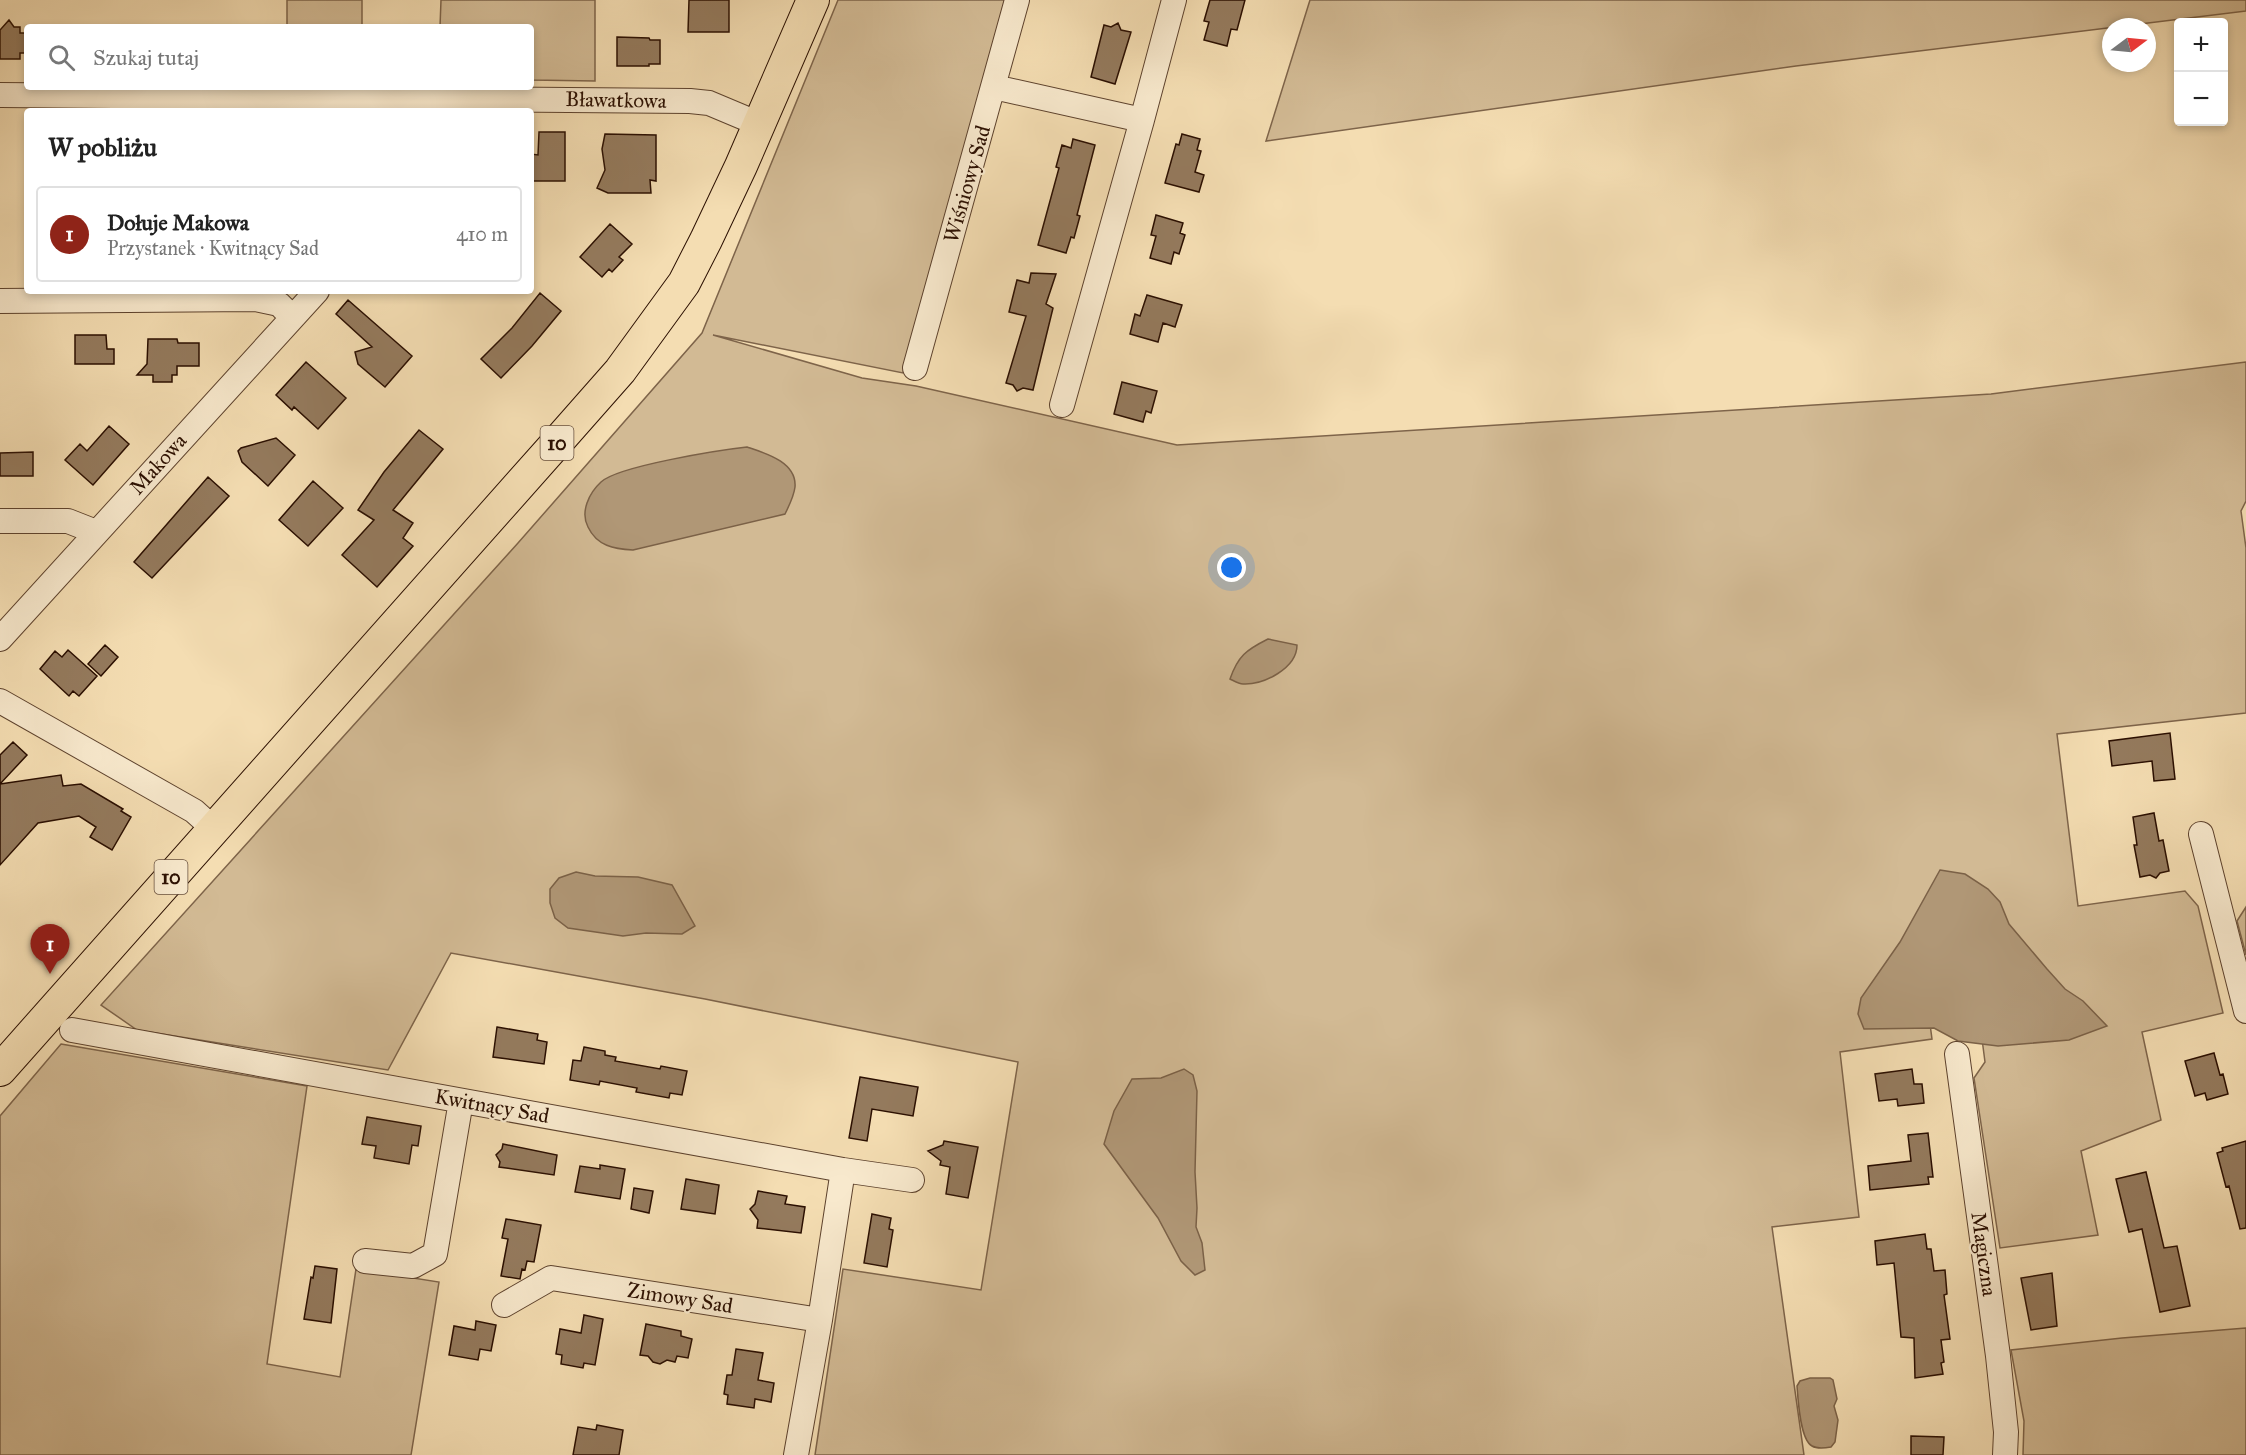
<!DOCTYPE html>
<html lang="pl">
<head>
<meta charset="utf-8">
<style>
	body { margin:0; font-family:"IM FELL Great Primer",serif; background:#f2f2f2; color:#222 }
	.controls { position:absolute; right:18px; top:18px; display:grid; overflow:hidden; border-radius:6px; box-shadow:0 3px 9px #0003 }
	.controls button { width:54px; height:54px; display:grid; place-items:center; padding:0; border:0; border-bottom:2px solid #e0e0e0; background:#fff; color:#222; font:30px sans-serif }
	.compass { position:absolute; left:2102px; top:18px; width:54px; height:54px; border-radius:50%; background:#fff; box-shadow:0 3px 9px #0003; rotate:74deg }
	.you { position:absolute; left:1232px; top:568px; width:21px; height:21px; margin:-15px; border:4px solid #fff; border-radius:50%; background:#1a73e8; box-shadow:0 0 0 9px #1a73e833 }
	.badge { display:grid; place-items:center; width:39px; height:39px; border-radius:50%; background:#8f2418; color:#fff; font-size:20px; font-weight:700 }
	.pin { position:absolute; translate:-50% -50px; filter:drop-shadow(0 2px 3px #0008) }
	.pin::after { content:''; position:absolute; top:32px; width:21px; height:18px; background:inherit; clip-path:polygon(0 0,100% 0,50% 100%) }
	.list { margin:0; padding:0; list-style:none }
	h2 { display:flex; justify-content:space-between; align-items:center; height:78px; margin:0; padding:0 24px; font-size:26px }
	h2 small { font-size:20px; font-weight:400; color:#767676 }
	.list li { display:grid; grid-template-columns:39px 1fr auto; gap:18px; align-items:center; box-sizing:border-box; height:96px; margin:0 12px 12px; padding:0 12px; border:2px solid #e0e0e0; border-radius:6px }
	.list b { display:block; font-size:22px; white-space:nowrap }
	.list p { margin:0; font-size:20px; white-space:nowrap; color:#767676 }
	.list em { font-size:20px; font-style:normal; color:#767676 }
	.icon { flex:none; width:33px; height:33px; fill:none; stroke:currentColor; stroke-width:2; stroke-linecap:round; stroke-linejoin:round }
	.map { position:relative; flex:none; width:2246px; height:1455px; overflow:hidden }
	.search { position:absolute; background:#fff; box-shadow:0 3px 9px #0003; left:24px; top:24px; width:510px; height:66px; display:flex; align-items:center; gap:15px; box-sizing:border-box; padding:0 21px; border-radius:6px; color:#767676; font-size:22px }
	.panel { position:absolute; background:#fff; box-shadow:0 3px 9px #0003; left:24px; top:108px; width:510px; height:186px; border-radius:6px }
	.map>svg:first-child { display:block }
	.green { fill:#d2ba94; stroke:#7e644a; stroke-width:1.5 }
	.water { fill:#b09776; stroke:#7b6147; stroke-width:1.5 }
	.building { fill:#947a5d; stroke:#2b0f01; stroke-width:1.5 }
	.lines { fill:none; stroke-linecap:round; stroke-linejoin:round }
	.minor-casing { stroke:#5d422d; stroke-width:26 }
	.major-casing { stroke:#2b0f01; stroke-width:34 }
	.minor { stroke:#f8e9cd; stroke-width:24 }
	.major { stroke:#f4ddb2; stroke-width:32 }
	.labels { text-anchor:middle; stroke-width:4.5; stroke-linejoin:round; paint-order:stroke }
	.shield { fill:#f8e9cd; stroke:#68503e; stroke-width:1.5 }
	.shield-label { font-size:20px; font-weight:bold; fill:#2b0f01 }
	.street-label { font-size:21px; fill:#2b0f01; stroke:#f8e9cd }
</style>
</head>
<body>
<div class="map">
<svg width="2246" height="1455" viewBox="0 0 2246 1455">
	<rect width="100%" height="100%" fill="#f4ddb2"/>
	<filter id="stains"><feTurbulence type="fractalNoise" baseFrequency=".00333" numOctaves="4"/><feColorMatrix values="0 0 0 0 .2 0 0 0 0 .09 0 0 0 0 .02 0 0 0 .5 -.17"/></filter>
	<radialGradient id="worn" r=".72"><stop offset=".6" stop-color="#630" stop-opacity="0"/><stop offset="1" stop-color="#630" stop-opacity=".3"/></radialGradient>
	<path class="green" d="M287,0H362V27H287Z
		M441,0H595V81L531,80V27H440Z
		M838,0H1007L903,373L713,335L862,378L916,386L1177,445L1991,394L2246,362V501L2241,511L2246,548V713L2057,734L2078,906L2185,891L2198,906L2223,1013L2142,1032L2161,1120L2081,1151L2098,1235L2000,1248L1974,1078L1985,1062L1979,1016L1930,1024L1932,1039L1840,1052L1859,1217L1772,1227L1804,1455H815L843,1269L981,1290L1018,1062L705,999L451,953L388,1070L137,1030L101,1005L518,543L702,333Z
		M1310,0H2246V11L1796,66L1266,141Z
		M2246,907V955L2237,921Z
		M61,1044L307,1086L267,1364L340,1377L356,1269L439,1282L411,1455H0V1116Z
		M2246,1328V1455H2023L2024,1421L2011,1350L2122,1338Z"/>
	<path class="water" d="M747,447C765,453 797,462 795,487C794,496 789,506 785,514L633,550C614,549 597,546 588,527C580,512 589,493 601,482C618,466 720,450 747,447Z
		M1268,639L1297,645C1297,668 1264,685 1243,684C1239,684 1234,681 1230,679C1238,656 1246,650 1268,639Z
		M1940,870L1965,874L1988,889L2000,902L2009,924L2047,969L2065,989L2083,1001L2107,1026L2069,1040L1998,1046L1958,1041L1934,1028L1864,1029L1858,1014L1861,998L1900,942Z
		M576,872L595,876L638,877L672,885L695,926L682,934L646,933L623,936L568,928L555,918L550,903V889L559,878Z
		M1184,1069L1193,1075L1197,1091L1195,1172L1197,1208L1196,1227L1202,1243L1205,1270L1195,1275L1181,1261L1158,1218L1104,1144L1114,1111L1132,1079L1161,1078Z
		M1810,1378H1830L1833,1380L1837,1399L1834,1406L1838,1420L1835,1442L1831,1447C1825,1448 1817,1449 1812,1446C1800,1440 1798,1399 1797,1386L1800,1381Z"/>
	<path class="building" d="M689,0H729V32H688Z
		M1210,0H1245L1237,30L1231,29L1227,46L1204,40L1209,22L1204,21Z
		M9,20L14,27H20V33H27V53H20V59H0V30Z
		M1118,23L1121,30L1131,32L1115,84L1091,77L1104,25L1111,27Z
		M617,37L649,38L650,40H660V64H649V66H617Z
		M539,132H565V181H531V154L538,155Z
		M605,134L656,135V181L650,180L651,193H608L597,188L605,170L602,149Z
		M1182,134L1200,139L1197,150L1201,151L1195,172L1204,175L1199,192L1165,183L1176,144L1179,145Z
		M1073,139L1095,145L1077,215L1080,216L1074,238L1071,237L1066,253L1038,245L1059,168L1056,167L1062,145L1071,148Z
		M1156,215L1183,223L1180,233L1185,235L1179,254L1174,252L1171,264L1150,258L1156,236L1151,235Z
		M610,224L632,244L619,257L623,260L612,272L609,269L602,277L580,257Z
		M1031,273L1056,274L1046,304L1053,308L1033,390L1023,388L1017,391L1013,385L1006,383L1026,316L1009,312L1017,280L1029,283Z
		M540,293L561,311L532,346L501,378L481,359L512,328Z
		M1147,295L1182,305L1175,327L1163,323L1158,342L1130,334L1135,314L1140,316Z
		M348,300L412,356L385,387L358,364L355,352L372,347L336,314Z
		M75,335H106L107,349H114V364H75Z
		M148,339H177L178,343H199V366H177V375H172V382H153V375H137L147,364Z
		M306,362L346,398L318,429L294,407L292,410L276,395Z
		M1122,382L1157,391L1151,413L1146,411L1143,422L1114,414Z
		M109,426L129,444L93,485L65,460L80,444L87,451Z
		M419,430L443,449L393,510L413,523L403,538L413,546L377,587L342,555L374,520L358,510L384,472Z
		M276,438L295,455L268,486L242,462L238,451L241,448Z
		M33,452V476H0V453Z
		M208,477L229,496L152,578L134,562Z
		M313,481L343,508L308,546L279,520Z
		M105,645L118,657L101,676L88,664Z
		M68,650L97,676L79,696L73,691L69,696L40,669L55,651L62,657Z
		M2170,733L2175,779L2154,781L2152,761L2112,766L2109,741Z
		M13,742L27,755L0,784V755Z
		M61,775L63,786L81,784L123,809L121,811L131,817L112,850L90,837L96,827L79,816L38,823L0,865V784Z
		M2154,813L2159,841L2163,840L2169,871L2160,873L2156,878L2150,875L2140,877L2134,845H2137L2133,817Z
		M497,1027L538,1034L537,1040L547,1042L544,1064L493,1057Z
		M584,1047L605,1051V1055L616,1057L615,1061L660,1069L661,1066L687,1071L682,1095L670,1093L669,1098L636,1092L637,1088L600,1081L599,1085L570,1080L573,1060L581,1061Z
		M2214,1053L2220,1075L2223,1074L2228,1094L2207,1100L2205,1093L2195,1096L2185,1061Z
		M1912,1069L1914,1084H1922L1924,1103L1898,1106L1897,1099L1879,1101L1875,1074Z
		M860,1077L918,1087L913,1116L872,1109L867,1141L849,1138Z
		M367,1117L421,1126L418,1146L412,1145L409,1164L374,1158L376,1146L362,1144Z
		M1928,1133L1933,1177H1928L1929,1184L1870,1190L1868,1166L1911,1161L1908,1135Z
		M944,1141L978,1147L968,1198L946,1194L950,1167L940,1165L941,1161L928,1151L943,1145Z
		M2246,1141V1228L2240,1229L2229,1186L2226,1187L2217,1153L2223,1151L2222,1148Z
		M503,1144L557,1155L554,1175L499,1167L500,1162L496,1155L502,1149Z
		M600,1165L625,1169L620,1199L575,1192L580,1166L600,1169Z
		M2146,1172L2164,1248L2177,1246L2190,1306L2160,1312L2142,1229L2129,1232L2116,1179Z
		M686,1179L719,1185L715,1214L681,1209Z
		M634,1188L653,1191L649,1213L631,1209Z
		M758,1191L787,1196L785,1204L805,1207L801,1233L757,1228L758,1220L750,1209L755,1204Z
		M872,1214L891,1218L889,1229L893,1230L887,1267L864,1263Z
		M506,1219L541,1225L534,1262L527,1261L525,1270L522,1269L520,1279L501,1276L508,1239L502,1238Z
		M1925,1234L1927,1249H1931L1934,1271L1945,1270L1947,1294L1944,1295L1950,1339L1941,1340L1944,1362L1941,1363L1943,1374L1915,1378L1914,1338L1901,1337L1894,1263L1877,1265L1875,1241Z
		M315,1266L337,1269L331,1323L304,1319L311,1277L313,1278Z
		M2052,1273L2057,1326L2031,1330L2021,1278Z
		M584,1315L603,1319L595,1365L584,1363L583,1368L561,1364L562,1355L556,1354L560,1329L581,1333Z
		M476,1321L496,1325L491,1351L480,1349L478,1360L449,1355L454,1326L475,1330Z
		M646,1324L681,1331V1336L692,1339L688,1358L677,1356L675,1362L667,1360L660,1364L653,1362L648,1356L640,1355Z
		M736,1349L763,1353L758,1380L774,1383L771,1402L755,1399L754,1408L727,1404L728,1395L724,1394L727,1375H732Z
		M597,1425L623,1430L619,1455H573L578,1427L596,1430Z
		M1911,1436L1944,1437L1943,1455H1911Z"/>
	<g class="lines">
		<g class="minor-casing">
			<path id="minor" d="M994,87L1142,120L1174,0
				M0,95L690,101L709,103L759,124
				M0,301L255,299L279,304L292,317
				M915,368L1017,0
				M1062,405L1142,120
				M0,521H68L96,532
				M0,639L317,291
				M0,701L194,811L214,829
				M2201,834L2246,1011
				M72,1030L843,1170L912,1180
				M1957,1054L1998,1356L2006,1432L2005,1455
				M365,1261L413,1266L435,1254L461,1101
				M504,1305L551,1278L820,1320
				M796,1455L820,1320L843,1170"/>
		</g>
		<g class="major-casing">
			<path id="major" d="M0,1070L553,447L620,371L684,283L706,240L741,166L813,0"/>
		</g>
		<use href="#minor" class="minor"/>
		<use href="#major" class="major"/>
	</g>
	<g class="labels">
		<g class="shield">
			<rect x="540.5" y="426" width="33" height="34" rx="4.5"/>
			<rect x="154.5" y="860" width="33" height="34" rx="4.5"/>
		</g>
		<g class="shield-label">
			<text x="557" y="450">10</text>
			<text x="171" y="884">10</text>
		</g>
		<g class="street-label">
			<text transform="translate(616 100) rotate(1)" y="7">Bławatkowa</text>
			<text transform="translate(967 184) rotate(-74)" y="7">Wiśniowy Sad</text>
			<text transform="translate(158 464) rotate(-48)" y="7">Makowa</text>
			<text transform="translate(492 1106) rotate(10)" y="7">Kwitnący Sad</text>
			<text transform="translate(1984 1254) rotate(82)" y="7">Magiczna</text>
			<text transform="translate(680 1298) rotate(9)" y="7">Zimowy Sad</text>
		</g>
	</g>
	<rect width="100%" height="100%" filter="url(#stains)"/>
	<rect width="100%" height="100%" fill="url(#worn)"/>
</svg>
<div class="controls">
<button>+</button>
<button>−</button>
</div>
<svg class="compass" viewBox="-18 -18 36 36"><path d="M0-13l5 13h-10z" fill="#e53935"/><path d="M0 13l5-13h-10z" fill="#767676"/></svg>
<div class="you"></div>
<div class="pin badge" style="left:50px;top:974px">1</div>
<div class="search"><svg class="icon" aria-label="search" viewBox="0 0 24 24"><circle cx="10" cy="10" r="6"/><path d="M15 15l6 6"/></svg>Szukaj tutaj</div>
<section class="panel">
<h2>W pobliżu<small></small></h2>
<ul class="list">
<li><span class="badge">1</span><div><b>Dołuje Makowa</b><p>Przystanek · Kwitnący Sad</p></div><em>410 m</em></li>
</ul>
</section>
</div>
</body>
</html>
